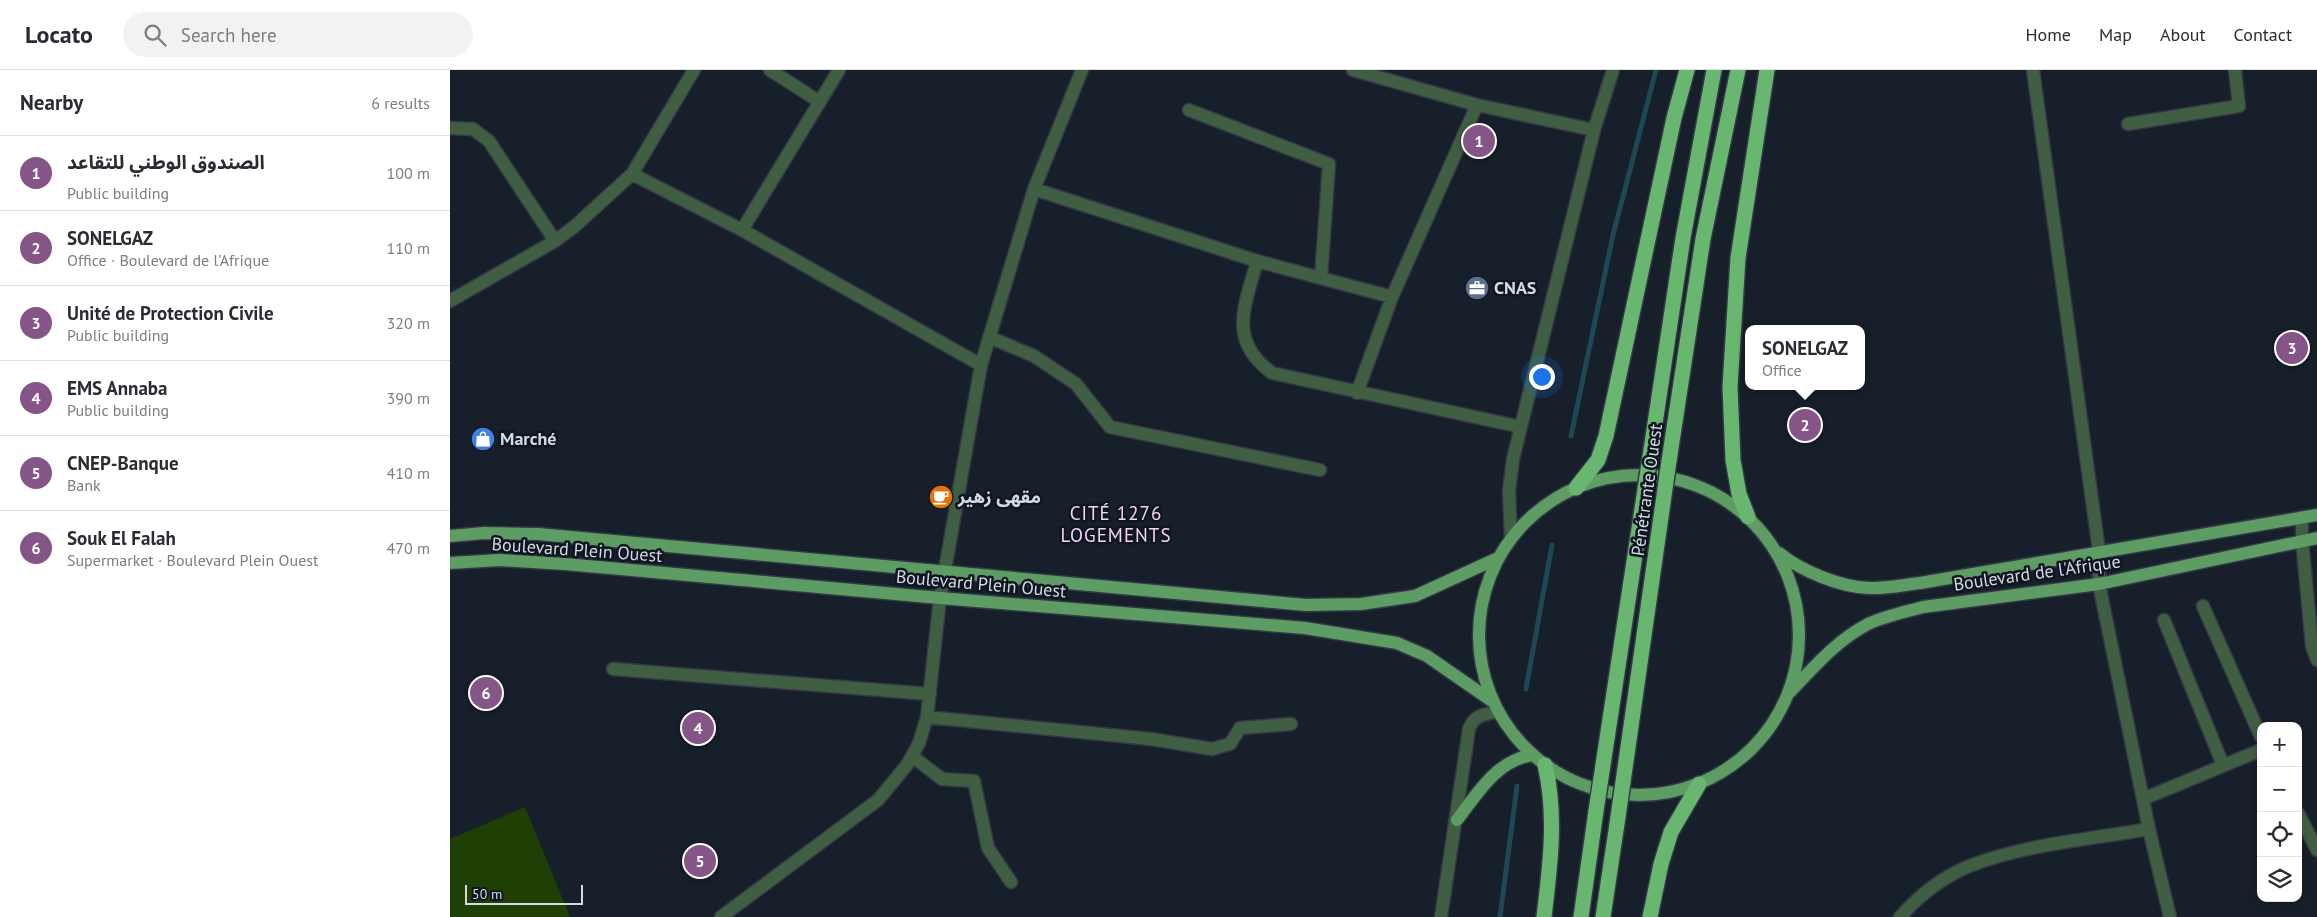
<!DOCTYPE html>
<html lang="en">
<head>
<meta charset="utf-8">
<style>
	body { margin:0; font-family:"PT Sans","Noto Sans Arabic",sans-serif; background:#f2f2f3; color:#2b2b33 }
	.controls { position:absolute; right:15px; bottom:15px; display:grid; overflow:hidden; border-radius:10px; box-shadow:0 2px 8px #0003 }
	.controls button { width:45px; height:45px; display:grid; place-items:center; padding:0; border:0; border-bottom:1px solid #e1e1e2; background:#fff; color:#2b2b33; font:25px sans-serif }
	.scale { position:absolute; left:15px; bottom:12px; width:118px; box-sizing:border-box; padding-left:5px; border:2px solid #d5dae2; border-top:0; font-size:14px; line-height:18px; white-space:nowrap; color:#d5dae2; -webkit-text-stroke:4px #0e1621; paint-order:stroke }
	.you { position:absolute; left:1091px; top:306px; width:18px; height:18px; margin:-12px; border:4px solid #fff; border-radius:50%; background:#1a73e8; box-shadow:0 0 0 8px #1a73e833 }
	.badge { display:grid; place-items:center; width:32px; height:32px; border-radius:50%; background:#865587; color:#fff; font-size:16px; font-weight:700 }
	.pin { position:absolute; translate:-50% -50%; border:2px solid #fff; box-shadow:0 1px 5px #0006 }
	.popup { position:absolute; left:1295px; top:255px; width:120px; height:65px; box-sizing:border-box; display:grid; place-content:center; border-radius:10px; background:#fff; filter:drop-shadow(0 1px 4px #0005); font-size:16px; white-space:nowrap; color:#7c7c81 }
	.popup b { font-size:19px; color:#2b2b33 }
	.popup::after { content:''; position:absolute; left:50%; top:100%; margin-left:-10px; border:10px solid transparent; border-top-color:#fff }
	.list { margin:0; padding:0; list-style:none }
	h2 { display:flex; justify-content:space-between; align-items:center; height:65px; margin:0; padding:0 20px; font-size:21px }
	h2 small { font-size:16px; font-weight:400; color:#7c7c81 }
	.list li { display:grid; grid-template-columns:32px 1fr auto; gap:15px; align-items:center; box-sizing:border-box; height:75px; padding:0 20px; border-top:1px solid #e1e1e2 }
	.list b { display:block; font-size:19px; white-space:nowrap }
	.list p { margin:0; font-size:16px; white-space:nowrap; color:#7c7c81 }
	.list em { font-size:16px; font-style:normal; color:#7c7c81 }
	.icon { flex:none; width:28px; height:28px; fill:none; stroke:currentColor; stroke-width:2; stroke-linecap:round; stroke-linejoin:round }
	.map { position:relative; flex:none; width:1867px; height:847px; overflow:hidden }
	header { display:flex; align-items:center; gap:30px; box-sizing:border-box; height:70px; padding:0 25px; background:#fff; border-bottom:1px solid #e1e1e2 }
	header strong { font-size:24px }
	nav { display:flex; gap:28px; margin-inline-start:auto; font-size:18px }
	.search { width:350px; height:45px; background:#f2f2f3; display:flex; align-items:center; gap:12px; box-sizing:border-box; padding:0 18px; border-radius:28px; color:#7c7c81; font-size:19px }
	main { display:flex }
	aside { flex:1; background:#fff }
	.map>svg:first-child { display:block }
	.pitch { fill:#1e4004 }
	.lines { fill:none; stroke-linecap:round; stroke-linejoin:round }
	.stream { stroke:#1d4854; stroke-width:5 }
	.minor-casing { stroke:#323945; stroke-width:15 }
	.major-casing { stroke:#323945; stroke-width:15 }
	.highway-casing { stroke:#323945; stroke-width:18 }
	.minor { stroke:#405e42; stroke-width:12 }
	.major { stroke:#5d9d63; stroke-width:12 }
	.highway { stroke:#68b670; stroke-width:15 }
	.highway-bridge-casing { stroke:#323945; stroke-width:18; stroke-linecap:butt }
	.highway-bridge { stroke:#68b670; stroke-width:15 }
	.labels { text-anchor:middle; stroke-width:5; stroke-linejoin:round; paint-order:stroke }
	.poi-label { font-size:18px; font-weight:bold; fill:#d5dae2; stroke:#0e1621; text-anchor:start }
	.street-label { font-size:18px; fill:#d5dae2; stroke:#0e1621 }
	.neighbourhood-label { font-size:19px; letter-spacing:1px; fill:#f8d2f3; stroke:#0e1621 }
</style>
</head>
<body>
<header>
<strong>Locato</strong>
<div class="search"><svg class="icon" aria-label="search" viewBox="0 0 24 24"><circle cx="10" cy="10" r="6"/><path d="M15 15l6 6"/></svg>Search here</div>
<nav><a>Home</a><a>Map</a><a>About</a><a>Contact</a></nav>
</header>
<main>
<aside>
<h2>Nearby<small>6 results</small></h2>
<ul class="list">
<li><span class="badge">1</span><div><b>الصندوق الوطني للتقاعد</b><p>Public building</p></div><em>100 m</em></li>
<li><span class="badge">2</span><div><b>SONELGAZ</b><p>Office · Boulevard de l'Afrique</p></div><em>110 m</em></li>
<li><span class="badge">3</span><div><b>Unité de Protection Civile</b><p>Public building</p></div><em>320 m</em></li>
<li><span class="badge">4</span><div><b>EMS Annaba</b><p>Public building</p></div><em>390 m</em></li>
<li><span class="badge">5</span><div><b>CNEP-Banque</b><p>Bank</p></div><em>410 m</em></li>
<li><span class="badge">6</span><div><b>Souk El Falah</b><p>Supermarket · Boulevard Plein Ouest</p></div><em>470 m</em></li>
</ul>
</aside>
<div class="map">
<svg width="1867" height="847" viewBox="0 0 1867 847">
	<rect width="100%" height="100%" fill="#171f2b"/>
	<path class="pitch" d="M75,737L120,847H0V769Z"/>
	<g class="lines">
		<path class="stream" d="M1121,366L1163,165L1206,0
			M1076,619L1102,475
			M1050,847L1067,716"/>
		<g class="minor-casing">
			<path id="minor" d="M320,0L370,32
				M903,0L1027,35L1144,60
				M1583,0L1649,481V514L1699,759L1720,847
				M739,40L879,94L871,208
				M1678,54L1789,36L1785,0
				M0,58L23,59L39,71L105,171
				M182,104L292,160L531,295
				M584,119L807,191L942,227
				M292,160L389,0
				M807,191C795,236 777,270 822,303L1071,357
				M0,231L105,171L125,156L182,104L244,0
				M539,267L584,286L626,314L660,357L870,400
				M907,323L942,227L1027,35
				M1852,447V470L1862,576L1867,590
				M1061,469L1059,421L1063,389L1144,60L1163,0
				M1753,536L1811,667
				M1714,550L1773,695
				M163,599L480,624
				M477,647L701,669L762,679L780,674L790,658L841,654
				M462,686L492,709L524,711L538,778L561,812
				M1693,729L1811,680
				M1848,743L1867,780
				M271,847L428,730L457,695L469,673L477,647L490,528L531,295L584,119L632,0
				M991,847L1019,659C1024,645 1034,644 1048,642
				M1450,847C1468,827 1491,808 1517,797C1570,775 1641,769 1699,759"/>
		</g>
		<g class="major-casing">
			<path id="major" d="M1029 565a160 160 0 1 1 320 0a160 160 0 1 1-320 0Z
				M0,466L34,463L88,464L856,535L911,534L965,526L1048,488
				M1329,483C1351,501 1390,517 1419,518C1435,519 1453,515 1470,513L1867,445
				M0,493L50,490L115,494L490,528L855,558L947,573L977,586L1042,631
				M1340,622C1364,597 1387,570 1418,554C1435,546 1455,542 1473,537L1649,514L1867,468
				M1007,750C1028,723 1046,691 1082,685"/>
		</g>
		<g class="highway-casing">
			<path id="highway" d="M1201,380L1233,168L1264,0
				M1219,391L1253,169L1288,0
				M1126,418L1148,390L1156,366L1224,48L1237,0
				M1298,447L1289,424L1283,390L1280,317L1288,188L1317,0
				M1094,847C1100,796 1107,746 1095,695
				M1131,847L1146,741
				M1153,847L1168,747
				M1200,847L1211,794L1221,762L1249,714"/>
		</g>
		<use href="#minor" class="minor"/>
		<use href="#major" class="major"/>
		<use href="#highway" class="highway"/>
		<g class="highway-bridge-casing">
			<path id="highway-bridge" d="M1146,741L1201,380
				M1168,747L1219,391"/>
		</g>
		<use href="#highway-bridge" class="highway-bridge"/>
	</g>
	<defs>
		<g id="office-disc" transform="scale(1.25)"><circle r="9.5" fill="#5c6f8a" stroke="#0e1621"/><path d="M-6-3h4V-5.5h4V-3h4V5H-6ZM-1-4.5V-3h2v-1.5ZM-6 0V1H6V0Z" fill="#fff"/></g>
		<g id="shop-disc" transform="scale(1.25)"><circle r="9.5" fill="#3f7fe0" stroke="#0e1621"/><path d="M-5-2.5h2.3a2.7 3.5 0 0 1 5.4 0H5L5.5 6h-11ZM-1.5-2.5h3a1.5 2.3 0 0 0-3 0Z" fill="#fff"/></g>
		<g id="cafe-disc" transform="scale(1.25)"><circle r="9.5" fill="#e8710a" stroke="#0e1621"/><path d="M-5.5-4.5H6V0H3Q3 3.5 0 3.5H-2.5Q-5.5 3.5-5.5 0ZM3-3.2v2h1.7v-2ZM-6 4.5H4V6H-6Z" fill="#fff"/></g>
	</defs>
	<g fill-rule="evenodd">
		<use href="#office-disc" x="1027" y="218"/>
		<use href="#shop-disc" x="33" y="369"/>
		<use href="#cafe-disc" x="491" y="427"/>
	</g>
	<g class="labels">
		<g class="poi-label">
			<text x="1044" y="224">CNAS</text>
			<text x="50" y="375">Marché</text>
			<text x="508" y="433">مقهى زهير</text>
		</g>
		<g class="street-label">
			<text transform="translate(1197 420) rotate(-82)" y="6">Pénétrante Ouest</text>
			<text transform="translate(127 480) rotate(4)" y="6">Boulevard Plein Ouest</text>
			<text transform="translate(1587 503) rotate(-8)" y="6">Boulevard de l'Afrique</text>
			<text transform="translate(531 514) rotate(5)" y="6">Boulevard Plein Ouest</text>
		</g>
		<g class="neighbourhood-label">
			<text x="666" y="450">CITÉ 1276<tspan x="666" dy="22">LOGEMENTS</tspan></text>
		</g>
	</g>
</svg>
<div class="controls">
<button>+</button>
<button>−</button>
<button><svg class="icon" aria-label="locate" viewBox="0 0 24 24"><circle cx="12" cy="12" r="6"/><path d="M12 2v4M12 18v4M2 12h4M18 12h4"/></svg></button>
<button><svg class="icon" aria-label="layers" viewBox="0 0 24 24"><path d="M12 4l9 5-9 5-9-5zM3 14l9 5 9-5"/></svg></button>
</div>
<div class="scale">50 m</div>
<div class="you"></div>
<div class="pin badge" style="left:1029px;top:71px">1</div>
<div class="pin badge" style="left:1355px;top:355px">2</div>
<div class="popup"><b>SONELGAZ</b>Office</div>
<div class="pin badge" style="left:1842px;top:278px">3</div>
<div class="pin badge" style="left:248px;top:658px">4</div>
<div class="pin badge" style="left:250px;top:791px">5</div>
<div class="pin badge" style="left:36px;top:623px">6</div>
</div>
</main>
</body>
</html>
